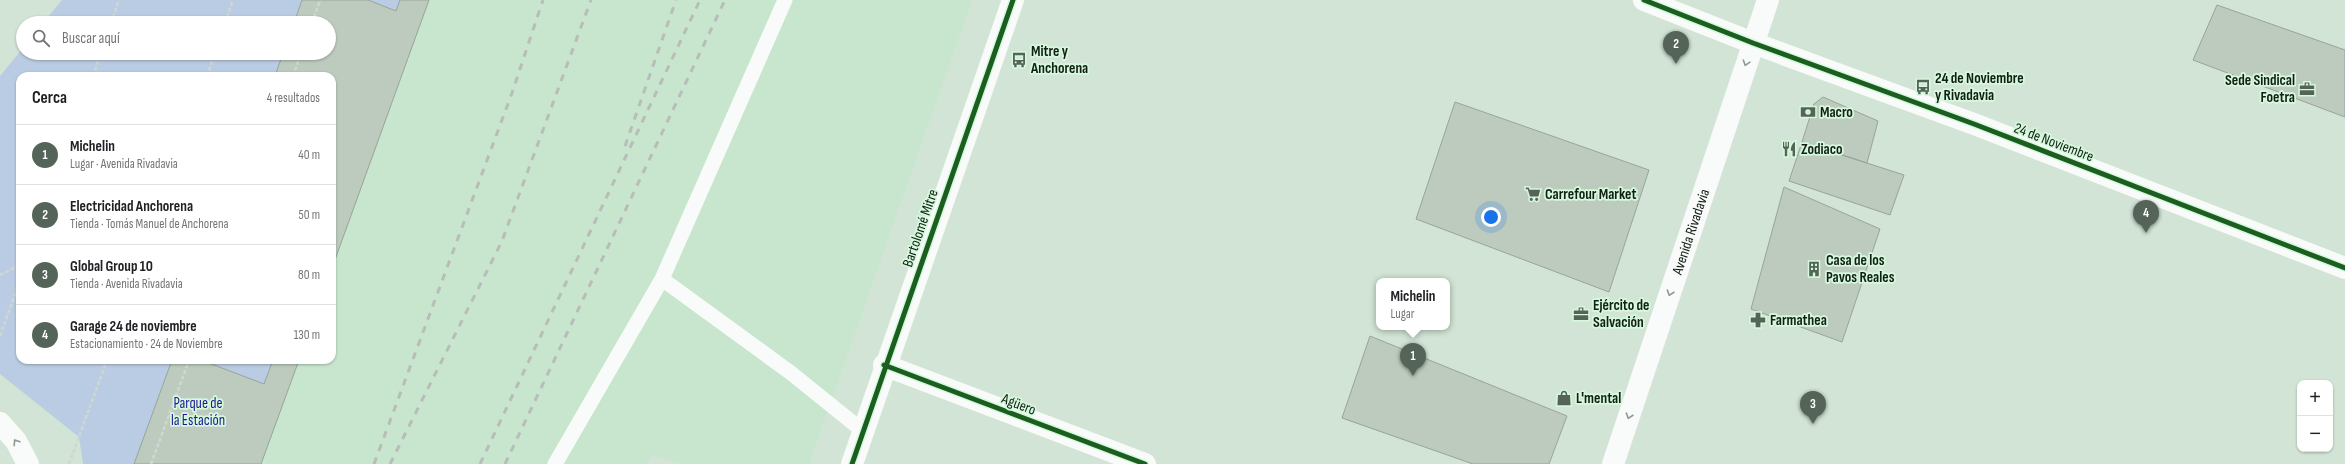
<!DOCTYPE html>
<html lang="es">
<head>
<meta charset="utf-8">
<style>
	body { margin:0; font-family:"Sofia Sans Condensed",sans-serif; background:#f2f2f2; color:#202124 }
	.controls { position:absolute; right:12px; bottom:12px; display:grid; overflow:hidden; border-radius:8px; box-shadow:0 1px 3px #0004 }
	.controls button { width:36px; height:36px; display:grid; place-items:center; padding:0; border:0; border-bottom:1px solid #e0e0e0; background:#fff; color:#202124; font:20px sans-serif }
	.you { position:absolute; left:1491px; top:217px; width:14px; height:14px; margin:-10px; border:3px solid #fff; border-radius:50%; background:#1a73e8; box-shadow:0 0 0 6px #1a73e833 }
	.badge { display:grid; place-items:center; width:26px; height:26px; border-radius:50%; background:#556458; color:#fff; font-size:13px; font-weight:700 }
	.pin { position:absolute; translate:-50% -33px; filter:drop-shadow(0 1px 2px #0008) }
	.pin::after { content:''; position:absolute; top:21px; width:14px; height:12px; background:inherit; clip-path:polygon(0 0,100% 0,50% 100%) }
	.popup { position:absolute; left:1376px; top:278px; width:74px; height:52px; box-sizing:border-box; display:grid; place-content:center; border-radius:8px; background:#fff; filter:drop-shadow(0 1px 3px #0005); font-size:13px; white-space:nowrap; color:#757577 }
	.popup b { font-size:15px; color:#202124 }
	.popup::after { content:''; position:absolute; left:50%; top:100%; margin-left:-8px; border:8px solid transparent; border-top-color:#fff }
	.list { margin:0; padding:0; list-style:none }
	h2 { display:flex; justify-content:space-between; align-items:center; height:52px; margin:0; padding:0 16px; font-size:17px }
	h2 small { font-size:13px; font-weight:400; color:#757577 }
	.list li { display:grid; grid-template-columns:26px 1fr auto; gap:12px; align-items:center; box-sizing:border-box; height:60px; padding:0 16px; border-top:1px solid #e0e0e0 }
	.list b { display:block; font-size:15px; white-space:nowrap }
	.list p { margin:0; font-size:13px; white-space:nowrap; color:#757577 }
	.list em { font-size:13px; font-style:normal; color:#757577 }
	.icon { flex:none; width:22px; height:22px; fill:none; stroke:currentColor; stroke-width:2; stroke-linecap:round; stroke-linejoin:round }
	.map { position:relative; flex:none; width:2345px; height:464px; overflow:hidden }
	.search { position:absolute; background:#fff; box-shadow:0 1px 3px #0004; left:16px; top:16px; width:320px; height:44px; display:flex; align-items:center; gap:10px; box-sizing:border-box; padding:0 14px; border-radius:22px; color:#757577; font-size:15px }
	.panel { position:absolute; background:#fff; box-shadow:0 1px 3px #0004; left:16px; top:72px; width:320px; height:292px; border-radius:12px }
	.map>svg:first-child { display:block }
	.built { fill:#c7e6cd }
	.park { fill:#bacce3 }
	.building { fill:#bccbbe; stroke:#97a59a }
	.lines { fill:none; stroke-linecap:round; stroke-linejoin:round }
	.path { stroke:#d0d6d2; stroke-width:2.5; stroke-dasharray:4 2; stroke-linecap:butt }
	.service { stroke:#f8fbf9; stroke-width:15 }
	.minor { stroke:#f8fbf9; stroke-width:22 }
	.tertiary { stroke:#f8fbf9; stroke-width:22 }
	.secondary { stroke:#f8fbf9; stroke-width:22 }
	.primary { stroke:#f8fbf9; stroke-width:22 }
	.rail { stroke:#b8bdb9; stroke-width:3; stroke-dasharray:7 7; stroke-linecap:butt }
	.cycleway-casing { stroke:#d6f9dd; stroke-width:8 }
	.cycleway { stroke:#1b5e20; stroke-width:5 }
	.oneway { stroke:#909892 }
	.labels { text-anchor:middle; stroke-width:3.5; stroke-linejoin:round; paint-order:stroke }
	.poi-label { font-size:15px; font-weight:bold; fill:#121f15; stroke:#d6f9dd; text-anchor:start }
	.street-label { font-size:15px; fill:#121f15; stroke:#d6f9dd }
	.park-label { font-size:15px; fill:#1d1793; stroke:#d6f9dd }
</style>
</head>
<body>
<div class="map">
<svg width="2345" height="464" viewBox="0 0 2345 464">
	<rect width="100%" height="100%" fill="#d1e4d5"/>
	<path class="built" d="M429,0H972L809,464H683L652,455L647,464H261L299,360H332V268Z"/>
	<path class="park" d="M62,0H429L332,268V76H20V360H299L261,464H83L79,437L0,374V76L23,48V53H329V23H43Z"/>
	<path class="building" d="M302,0H368L396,11L400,0H429L332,268V76H275L283,53H329V23H294Z
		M2217,5L2345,50V117L2193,60Z
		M1823,97L1878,121L1867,163L1802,142L1814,104Z
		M1455,102L1649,170L1609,292L1416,219Z
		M1802,142L1904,175L1890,215L1789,181Z
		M1784,187L1880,229L1842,342L1751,309Z
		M1370,336L1567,416L1549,464H1473L1342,418Z
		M172,360H201L264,384L273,360H299L261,464H134Z"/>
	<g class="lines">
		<path class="path" d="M111,23L119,0
			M225,23L233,0
			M312,23L320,0
			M93,76L101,53
			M207,76L215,53
			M293,76L301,53
			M0,275L20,265
			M0,336L20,280
			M69,464L107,360
			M151,464L189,360"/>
		<path class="service" d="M662,279L791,373L863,431
			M555,464L662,279L785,0"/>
		<path class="minor" d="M1644,0L1753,43L1974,124L2345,268
			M884,365L1145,464"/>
		<path class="tertiary" d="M852,464L1013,0"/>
		<path class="secondary" d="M0,423L16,441L28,464"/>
		<path class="primary" id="s1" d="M1613,464L1768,0"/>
		<path class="rail" d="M625,146L676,0
			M374,464L512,93L543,0
			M390,464L502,241L591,0
			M480,464L700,0
			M505,464L725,0"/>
		<g class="cycleway-casing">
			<path id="cycleway" d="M1644,0L1753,43L1974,124L2345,268
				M884,365L1145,464
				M852,464L1013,0"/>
		</g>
		<use href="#cycleway" class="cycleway"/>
	</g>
	<defs><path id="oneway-chevron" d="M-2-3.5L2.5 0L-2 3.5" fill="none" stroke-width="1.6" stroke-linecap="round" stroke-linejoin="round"/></defs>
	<g class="oneway">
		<use href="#oneway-chevron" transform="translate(1746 63) rotate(108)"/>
		<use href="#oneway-chevron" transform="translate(1670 293) rotate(109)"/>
		<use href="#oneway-chevron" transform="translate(1629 416) rotate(109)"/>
		<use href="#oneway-chevron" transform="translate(16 442) rotate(-123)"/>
	</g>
	<defs>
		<g id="bus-bare" transform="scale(1.2)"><path d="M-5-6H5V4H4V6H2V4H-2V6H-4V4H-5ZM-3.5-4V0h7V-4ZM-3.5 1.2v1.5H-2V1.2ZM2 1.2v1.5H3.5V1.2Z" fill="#556458" stroke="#d6f9dd" stroke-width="2.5" paint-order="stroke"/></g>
		<g id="office-bare" transform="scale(1.2)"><path d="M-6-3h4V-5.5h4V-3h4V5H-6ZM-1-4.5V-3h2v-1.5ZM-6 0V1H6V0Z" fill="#556458" stroke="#d6f9dd" stroke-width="2.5" paint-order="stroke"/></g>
		<g id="bank-bare" transform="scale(1.2)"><path d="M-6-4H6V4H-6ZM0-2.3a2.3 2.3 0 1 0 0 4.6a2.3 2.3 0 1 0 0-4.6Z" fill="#556458" stroke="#d6f9dd" stroke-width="2.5" paint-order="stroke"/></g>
		<g id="restaurant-bare" transform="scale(1.2)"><path d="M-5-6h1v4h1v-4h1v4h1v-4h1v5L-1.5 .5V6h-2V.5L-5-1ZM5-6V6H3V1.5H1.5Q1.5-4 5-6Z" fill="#556458" stroke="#d6f9dd" stroke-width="2.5" paint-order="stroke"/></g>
		<g id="supermarket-bare" transform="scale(1.2)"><path d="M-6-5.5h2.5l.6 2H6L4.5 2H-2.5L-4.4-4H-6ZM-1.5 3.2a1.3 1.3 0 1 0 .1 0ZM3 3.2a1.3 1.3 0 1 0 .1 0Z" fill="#556458" stroke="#d6f9dd" stroke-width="2.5" paint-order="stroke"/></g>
		<g id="building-bare" transform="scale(1.2)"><path d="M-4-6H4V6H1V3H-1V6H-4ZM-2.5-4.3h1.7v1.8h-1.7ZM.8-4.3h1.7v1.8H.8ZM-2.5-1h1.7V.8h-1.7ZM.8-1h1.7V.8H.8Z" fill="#556458" stroke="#d6f9dd" stroke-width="2.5" paint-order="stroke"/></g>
		<g id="pharmacy-bare" transform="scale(1.2)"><path d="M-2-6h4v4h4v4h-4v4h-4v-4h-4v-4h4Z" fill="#556458" stroke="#d6f9dd" stroke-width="2.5" paint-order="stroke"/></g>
		<g id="shop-bare" transform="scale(1.2)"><path d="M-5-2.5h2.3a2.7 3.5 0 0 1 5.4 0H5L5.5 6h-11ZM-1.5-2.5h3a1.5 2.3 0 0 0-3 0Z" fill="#556458" stroke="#d6f9dd" stroke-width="2.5" paint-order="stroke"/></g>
	</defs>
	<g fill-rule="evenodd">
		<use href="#bus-bare" x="1019" y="60"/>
		<use href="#bus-bare" x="1923" y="87"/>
		<use href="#office-bare" x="2307" y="89"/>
		<use href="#bank-bare" x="1808" y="112"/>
		<use href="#restaurant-bare" x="1789" y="149"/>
		<use href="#supermarket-bare" x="1533" y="194"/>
		<use href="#building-bare" x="1814" y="269"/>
		<use href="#office-bare" x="1581" y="314"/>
		<use href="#pharmacy-bare" x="1758" y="320"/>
		<use href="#shop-bare" x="1564" y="398"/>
	</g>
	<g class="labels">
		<g class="poi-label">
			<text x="1031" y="56">Mitre y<tspan x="1031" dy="17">Anchorena</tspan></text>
			<text x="1935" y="83">24 de Noviembre<tspan x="1935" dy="17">y Rivadavia</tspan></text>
			<text x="2295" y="85" text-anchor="end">Sede Sindical<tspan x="2295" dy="17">Foetra</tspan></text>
			<text x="1820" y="117">Macro</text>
			<text x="1801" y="154">Zodiaco</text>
			<text x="1545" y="199">Carrefour Market</text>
			<text x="1826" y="265">Casa de los<tspan x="1826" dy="17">Pavos Reales</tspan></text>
			<text x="1593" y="310">Ejército de<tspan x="1593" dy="17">Salvación</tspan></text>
			<text x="1770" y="325">Farmathea</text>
			<text x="1576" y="403">L'mental</text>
		</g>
		<g class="street-label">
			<text transform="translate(2054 142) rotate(21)" y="5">24 de Noviembre</text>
			<text transform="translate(920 228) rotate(-71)" y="5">Bartolomé Mitre</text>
			<text dy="5" stroke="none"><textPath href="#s1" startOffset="245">Avenida Rivadavia</textPath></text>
			<text transform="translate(1019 404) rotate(21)" y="5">Agüero</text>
		</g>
		<g class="park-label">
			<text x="198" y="408">Parque de<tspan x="198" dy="17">la Estación</tspan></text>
		</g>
	</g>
</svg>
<div class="controls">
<button>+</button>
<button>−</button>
</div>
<div class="you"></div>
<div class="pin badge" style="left:1413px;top:376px">1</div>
<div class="popup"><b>Michelin</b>Lugar</div>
<div class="pin badge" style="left:1676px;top:64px">2</div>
<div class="pin badge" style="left:1813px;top:424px">3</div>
<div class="pin badge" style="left:2146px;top:233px">4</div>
<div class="search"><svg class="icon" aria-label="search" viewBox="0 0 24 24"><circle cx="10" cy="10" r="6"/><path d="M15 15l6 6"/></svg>Buscar aquí</div>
<section class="panel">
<h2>Cerca<small>4 resultados</small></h2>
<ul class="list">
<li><span class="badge">1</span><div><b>Michelin</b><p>Lugar · Avenida Rivadavia</p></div><em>40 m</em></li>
<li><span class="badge">2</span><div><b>Electricidad Anchorena</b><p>Tienda · Tomás Manuel de Anchorena</p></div><em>50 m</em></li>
<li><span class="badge">3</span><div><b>Global Group 10</b><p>Tienda · Avenida Rivadavia</p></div><em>80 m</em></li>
<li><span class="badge">4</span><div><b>Garage 24 de noviembre</b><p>Estacionamiento · 24 de Noviembre</p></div><em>130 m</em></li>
</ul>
</section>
</div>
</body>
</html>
